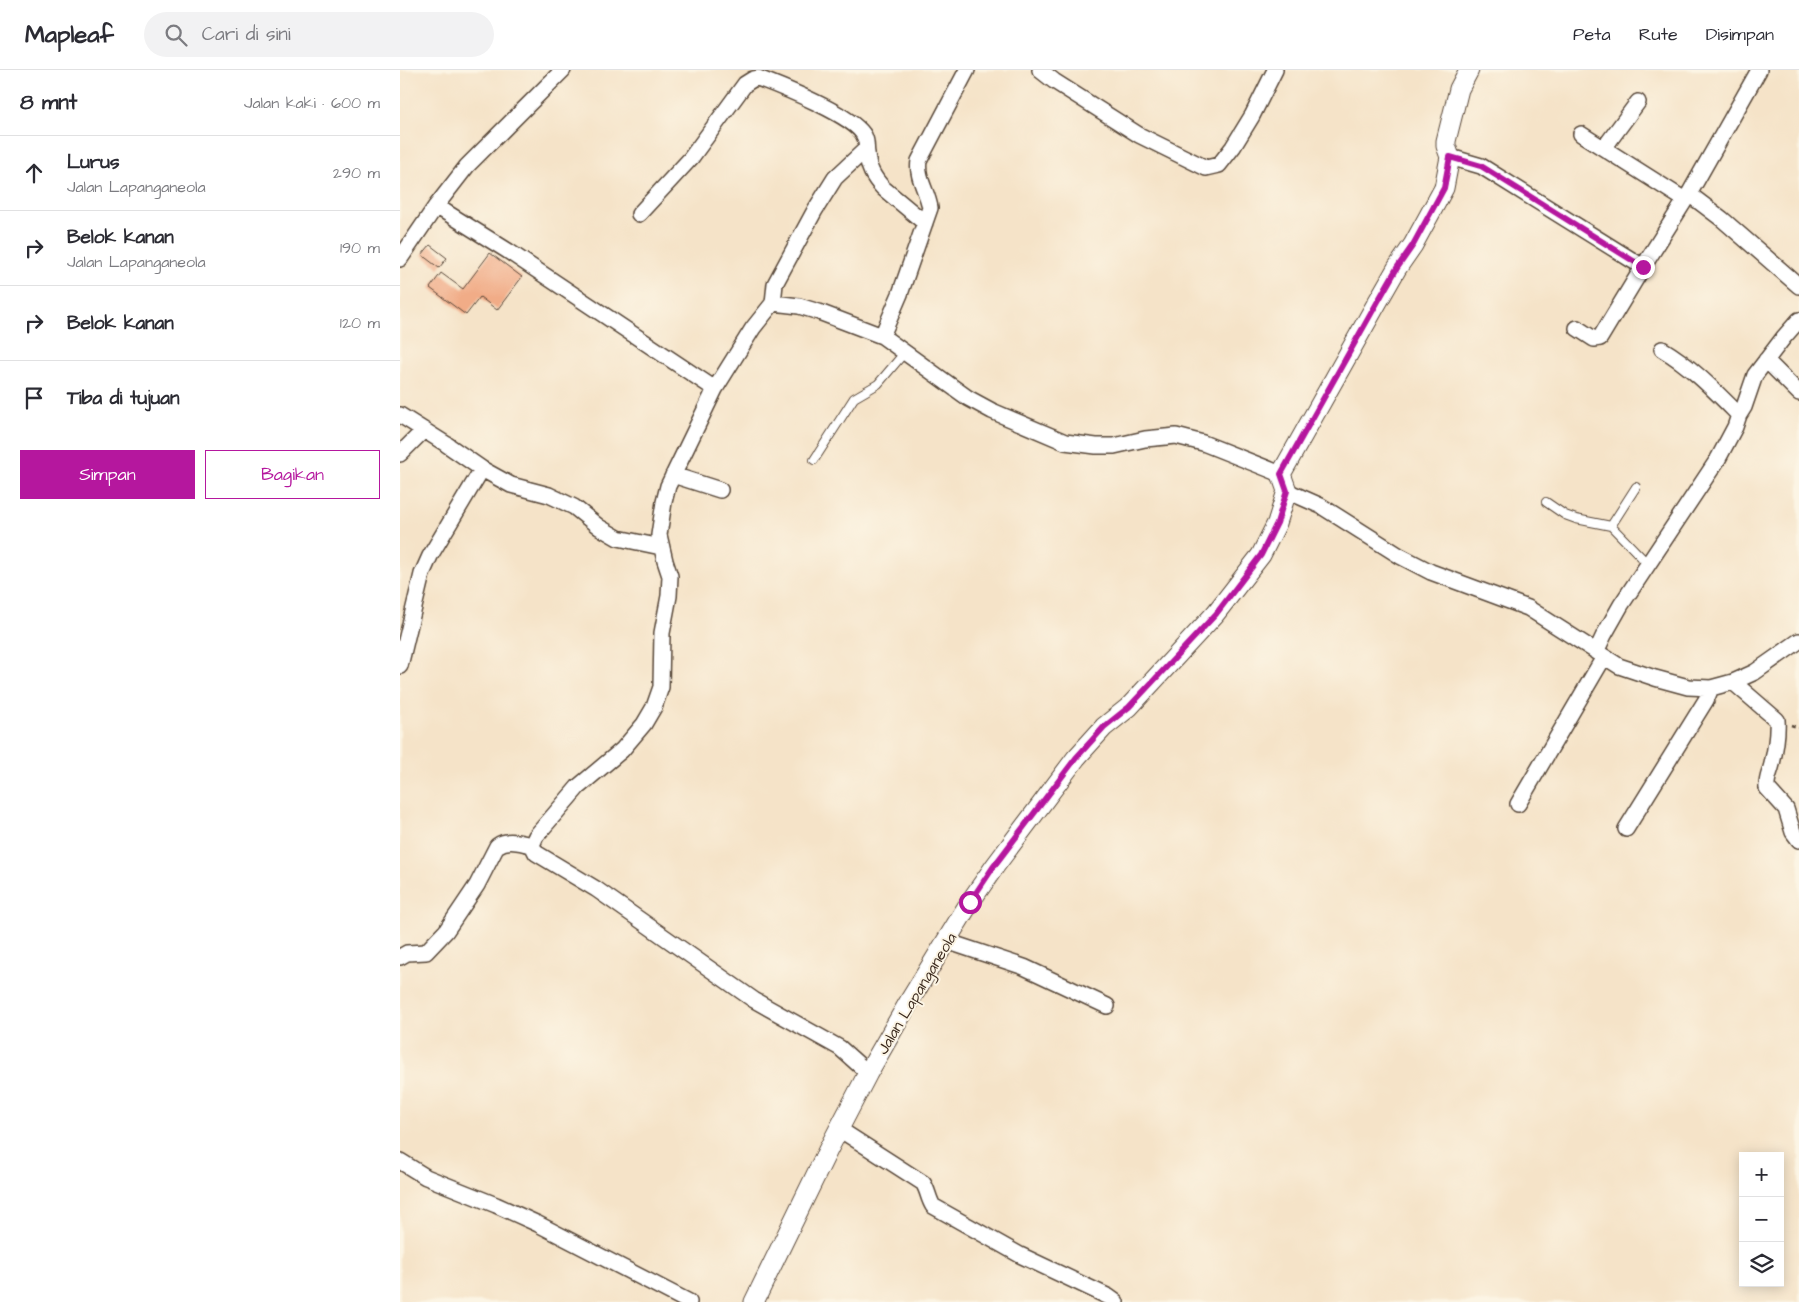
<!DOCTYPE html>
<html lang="id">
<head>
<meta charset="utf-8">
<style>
	body { margin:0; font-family:"Architects Daughter",sans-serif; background:#f2f2f3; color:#2b2b33 }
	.controls { position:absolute; right:15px; bottom:15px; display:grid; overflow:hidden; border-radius:0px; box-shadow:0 2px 12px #0003 }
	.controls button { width:45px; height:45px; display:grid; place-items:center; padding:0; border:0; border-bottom:1px solid #e1e1e2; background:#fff; color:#2b2b33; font:25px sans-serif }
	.stop { position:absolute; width:15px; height:15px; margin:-11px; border:4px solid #b5179e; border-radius:50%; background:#fff }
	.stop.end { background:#b5179e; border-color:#fff; box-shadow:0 1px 5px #0008 }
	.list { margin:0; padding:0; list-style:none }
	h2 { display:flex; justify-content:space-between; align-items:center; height:65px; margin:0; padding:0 20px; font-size:21px }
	h2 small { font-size:16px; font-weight:400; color:#7c7c81 }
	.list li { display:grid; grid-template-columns:32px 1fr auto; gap:15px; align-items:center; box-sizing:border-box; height:75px; padding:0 20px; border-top:1px solid #e1e1e2 }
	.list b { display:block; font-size:19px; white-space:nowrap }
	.list p { margin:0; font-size:16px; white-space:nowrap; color:#7c7c81 }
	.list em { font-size:16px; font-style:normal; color:#7c7c81 }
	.actions { display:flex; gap:10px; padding:15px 20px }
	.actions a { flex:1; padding:11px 0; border:1px solid #b5179e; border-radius:0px; text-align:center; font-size:18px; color:#b5179e }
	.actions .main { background:#b5179e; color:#fff }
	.icon { flex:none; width:28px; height:28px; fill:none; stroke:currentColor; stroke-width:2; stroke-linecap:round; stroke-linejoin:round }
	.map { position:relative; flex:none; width:1399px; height:1232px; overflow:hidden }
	header { display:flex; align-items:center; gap:30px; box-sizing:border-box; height:70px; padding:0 25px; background:#fff; border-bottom:1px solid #e1e1e2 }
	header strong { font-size:24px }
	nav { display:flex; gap:28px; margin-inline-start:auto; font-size:18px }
	.search { width:350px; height:45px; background:#f2f2f3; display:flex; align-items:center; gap:12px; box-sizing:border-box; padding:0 18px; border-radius:28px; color:#7c7c81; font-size:19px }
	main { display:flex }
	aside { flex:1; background:#fff }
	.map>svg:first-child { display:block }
	.building { fill:#f1ac87 }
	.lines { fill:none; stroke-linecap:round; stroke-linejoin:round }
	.service-casing { stroke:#574638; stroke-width:10 }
	.minor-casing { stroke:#574638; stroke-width:18 }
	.tertiary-casing { stroke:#574638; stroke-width:21 }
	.path { stroke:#574638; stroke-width:2.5; stroke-dasharray:4 4; stroke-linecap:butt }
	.service { stroke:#fff; stroke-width:8 }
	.minor { stroke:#fff; stroke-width:15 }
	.tertiary { stroke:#fff; stroke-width:19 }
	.route { stroke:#b5179e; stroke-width:6 }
	.labels { text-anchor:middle; stroke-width:4; stroke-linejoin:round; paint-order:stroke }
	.street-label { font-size:16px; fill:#3b2a1e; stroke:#fcf5e5 }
</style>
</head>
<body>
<header>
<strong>Mapleaf</strong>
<div class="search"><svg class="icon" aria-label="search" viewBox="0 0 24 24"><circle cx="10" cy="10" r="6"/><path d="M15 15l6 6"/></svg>Cari di sini</div>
<nav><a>Peta</a><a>Rute</a><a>Disimpan</a></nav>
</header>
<main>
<aside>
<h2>8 mnt<small>Jalan kaki · 600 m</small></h2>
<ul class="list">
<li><svg class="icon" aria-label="ahead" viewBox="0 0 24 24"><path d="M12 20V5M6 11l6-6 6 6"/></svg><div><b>Lurus</b><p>Jalan Lapanganeola</p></div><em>290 m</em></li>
<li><svg class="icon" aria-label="right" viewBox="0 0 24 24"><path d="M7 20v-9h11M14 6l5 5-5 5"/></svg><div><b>Belok kanan</b><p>Jalan Lapanganeola</p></div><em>190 m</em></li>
<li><svg class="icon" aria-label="right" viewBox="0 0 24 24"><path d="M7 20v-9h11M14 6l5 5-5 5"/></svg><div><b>Belok kanan</b></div><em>120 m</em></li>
<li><svg class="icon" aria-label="arrive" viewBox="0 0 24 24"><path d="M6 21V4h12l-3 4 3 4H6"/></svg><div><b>Tiba di tujuan</b></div></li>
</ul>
<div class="actions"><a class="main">Simpan</a><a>Bagikan</a></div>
</aside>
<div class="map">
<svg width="1399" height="1232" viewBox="0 0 1399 1232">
	<rect width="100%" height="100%" fill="#fcf5e5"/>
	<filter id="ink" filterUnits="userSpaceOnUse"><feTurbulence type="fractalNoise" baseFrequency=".02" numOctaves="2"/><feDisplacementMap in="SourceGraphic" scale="10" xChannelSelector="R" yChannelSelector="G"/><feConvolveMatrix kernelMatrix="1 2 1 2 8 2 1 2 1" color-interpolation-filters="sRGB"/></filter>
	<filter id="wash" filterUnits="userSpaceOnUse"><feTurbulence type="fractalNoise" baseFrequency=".0096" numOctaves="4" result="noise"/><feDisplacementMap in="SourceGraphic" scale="20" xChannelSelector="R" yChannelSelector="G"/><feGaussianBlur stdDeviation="1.12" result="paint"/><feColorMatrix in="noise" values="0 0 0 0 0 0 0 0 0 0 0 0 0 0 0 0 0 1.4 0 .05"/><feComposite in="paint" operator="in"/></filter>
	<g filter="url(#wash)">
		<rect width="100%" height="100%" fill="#f5e3c8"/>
		<g id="blocks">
			<path class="building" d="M30,175L47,188L39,198L22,185Z
				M90,183L122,207L97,240L80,227L66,245L30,218L41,203L63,219Z"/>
		</g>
	</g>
	<g filter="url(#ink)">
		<use href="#blocks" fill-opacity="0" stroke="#574638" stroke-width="1"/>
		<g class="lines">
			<g class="service-casing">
				<path id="service" d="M414,390L454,328L478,314L505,282
					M1146,432L1165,445L1176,449L1211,456L1248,494
					M1211,456L1236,417"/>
			</g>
			<g class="minor-casing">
				<path id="minor" d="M640,0L654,11L739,65L806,98L819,95L833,77L852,46L875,0
					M1181,64L1285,130
					M1204,78L1238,32
					M1050,87L1081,96L1243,197L1289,124L1322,149L1399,216
					M1289,124L1359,0
					M36,136L108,181L315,319
					M239,144L291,88L345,14L353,9L358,8C379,16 459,47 465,68C467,72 466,79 467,83C468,98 473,107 483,118L525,153
					M0,189L36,136L67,96L163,0
					M373,233L375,214L415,140L435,108L466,79
					M1177,258L1194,269L1200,268L1243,197
					M482,266L500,224L530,138C528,122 516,108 519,91L567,0
					M1262,279C1291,296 1315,321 1339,345
					M1366,290L1399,323
					M0,345L46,374L82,399L111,415L149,425L174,437L199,457L218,468L261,477
					M0,384L24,360
					M273,405L320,420
					M887,421L921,436L1000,486L1031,502L1128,538L1219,596L1255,608L1288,617L1311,618L1333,612L1355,602L1399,571
					M1196,582L1204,565L1221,535L1318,389L1335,357L1339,345L1344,337L1355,305L1384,267L1399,250
					M0,596L22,504L30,486L82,399
					M1333,612L1377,650C1378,664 1375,681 1372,694C1370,703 1366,709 1367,718L1386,739L1393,762L1399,770
					M1118,734L1204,587
					M1226,759L1306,630L1311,618
					M546,871L624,897L707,936
					M0,887L7,883L26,882L46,861L77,815L97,776C108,768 120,773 132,775
					M468,1003L440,978L354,930L196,819L136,783L132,775L136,766L178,717L222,680L244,654L254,637L261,617L262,563L269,526L270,506L265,491L259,465L264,432L268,416L315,319L353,258L373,233L399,236L419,242L482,266L568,328L592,341L665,372L696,376H714L745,369L776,366L803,373L881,404
					M439,1059L523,1113C528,1120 528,1128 533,1136L620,1185L709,1227L716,1232
					M0,1091L26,1107L96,1135L138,1154L289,1232"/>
			</g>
			<g class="tertiary-casing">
				<path id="tertiary" d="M354,1232L429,1078L468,1003L510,930L570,832L595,796L676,688L704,657L729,637L815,544L861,485L877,453L887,421L881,404L977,233L997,198L1013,175L1044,118L1050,87L1046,76V71L1059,19L1069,0"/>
			</g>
			<path class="path" d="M1391,655L1399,658"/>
			<use href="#service" class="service"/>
			<use href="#minor" class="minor"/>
			<use href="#tertiary" class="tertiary"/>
		</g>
	</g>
	<g class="lines" filter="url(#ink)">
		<path class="route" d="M570,832L594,796L676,688L704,657L729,637L816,544L861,485L877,453L887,421L881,404L977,233L997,198L1013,175L1044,118L1050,87L1081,96L1243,197"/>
	</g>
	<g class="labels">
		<g class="street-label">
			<text transform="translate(516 923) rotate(-59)" y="6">Jalan Lapanganeola</text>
		</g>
	</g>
</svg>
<div class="controls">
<button>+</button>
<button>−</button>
<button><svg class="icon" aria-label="layers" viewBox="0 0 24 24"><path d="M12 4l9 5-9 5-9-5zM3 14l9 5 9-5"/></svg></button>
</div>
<div class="stop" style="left:570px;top:832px"></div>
<div class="stop end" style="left:1243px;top:197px"></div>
</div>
</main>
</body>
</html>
